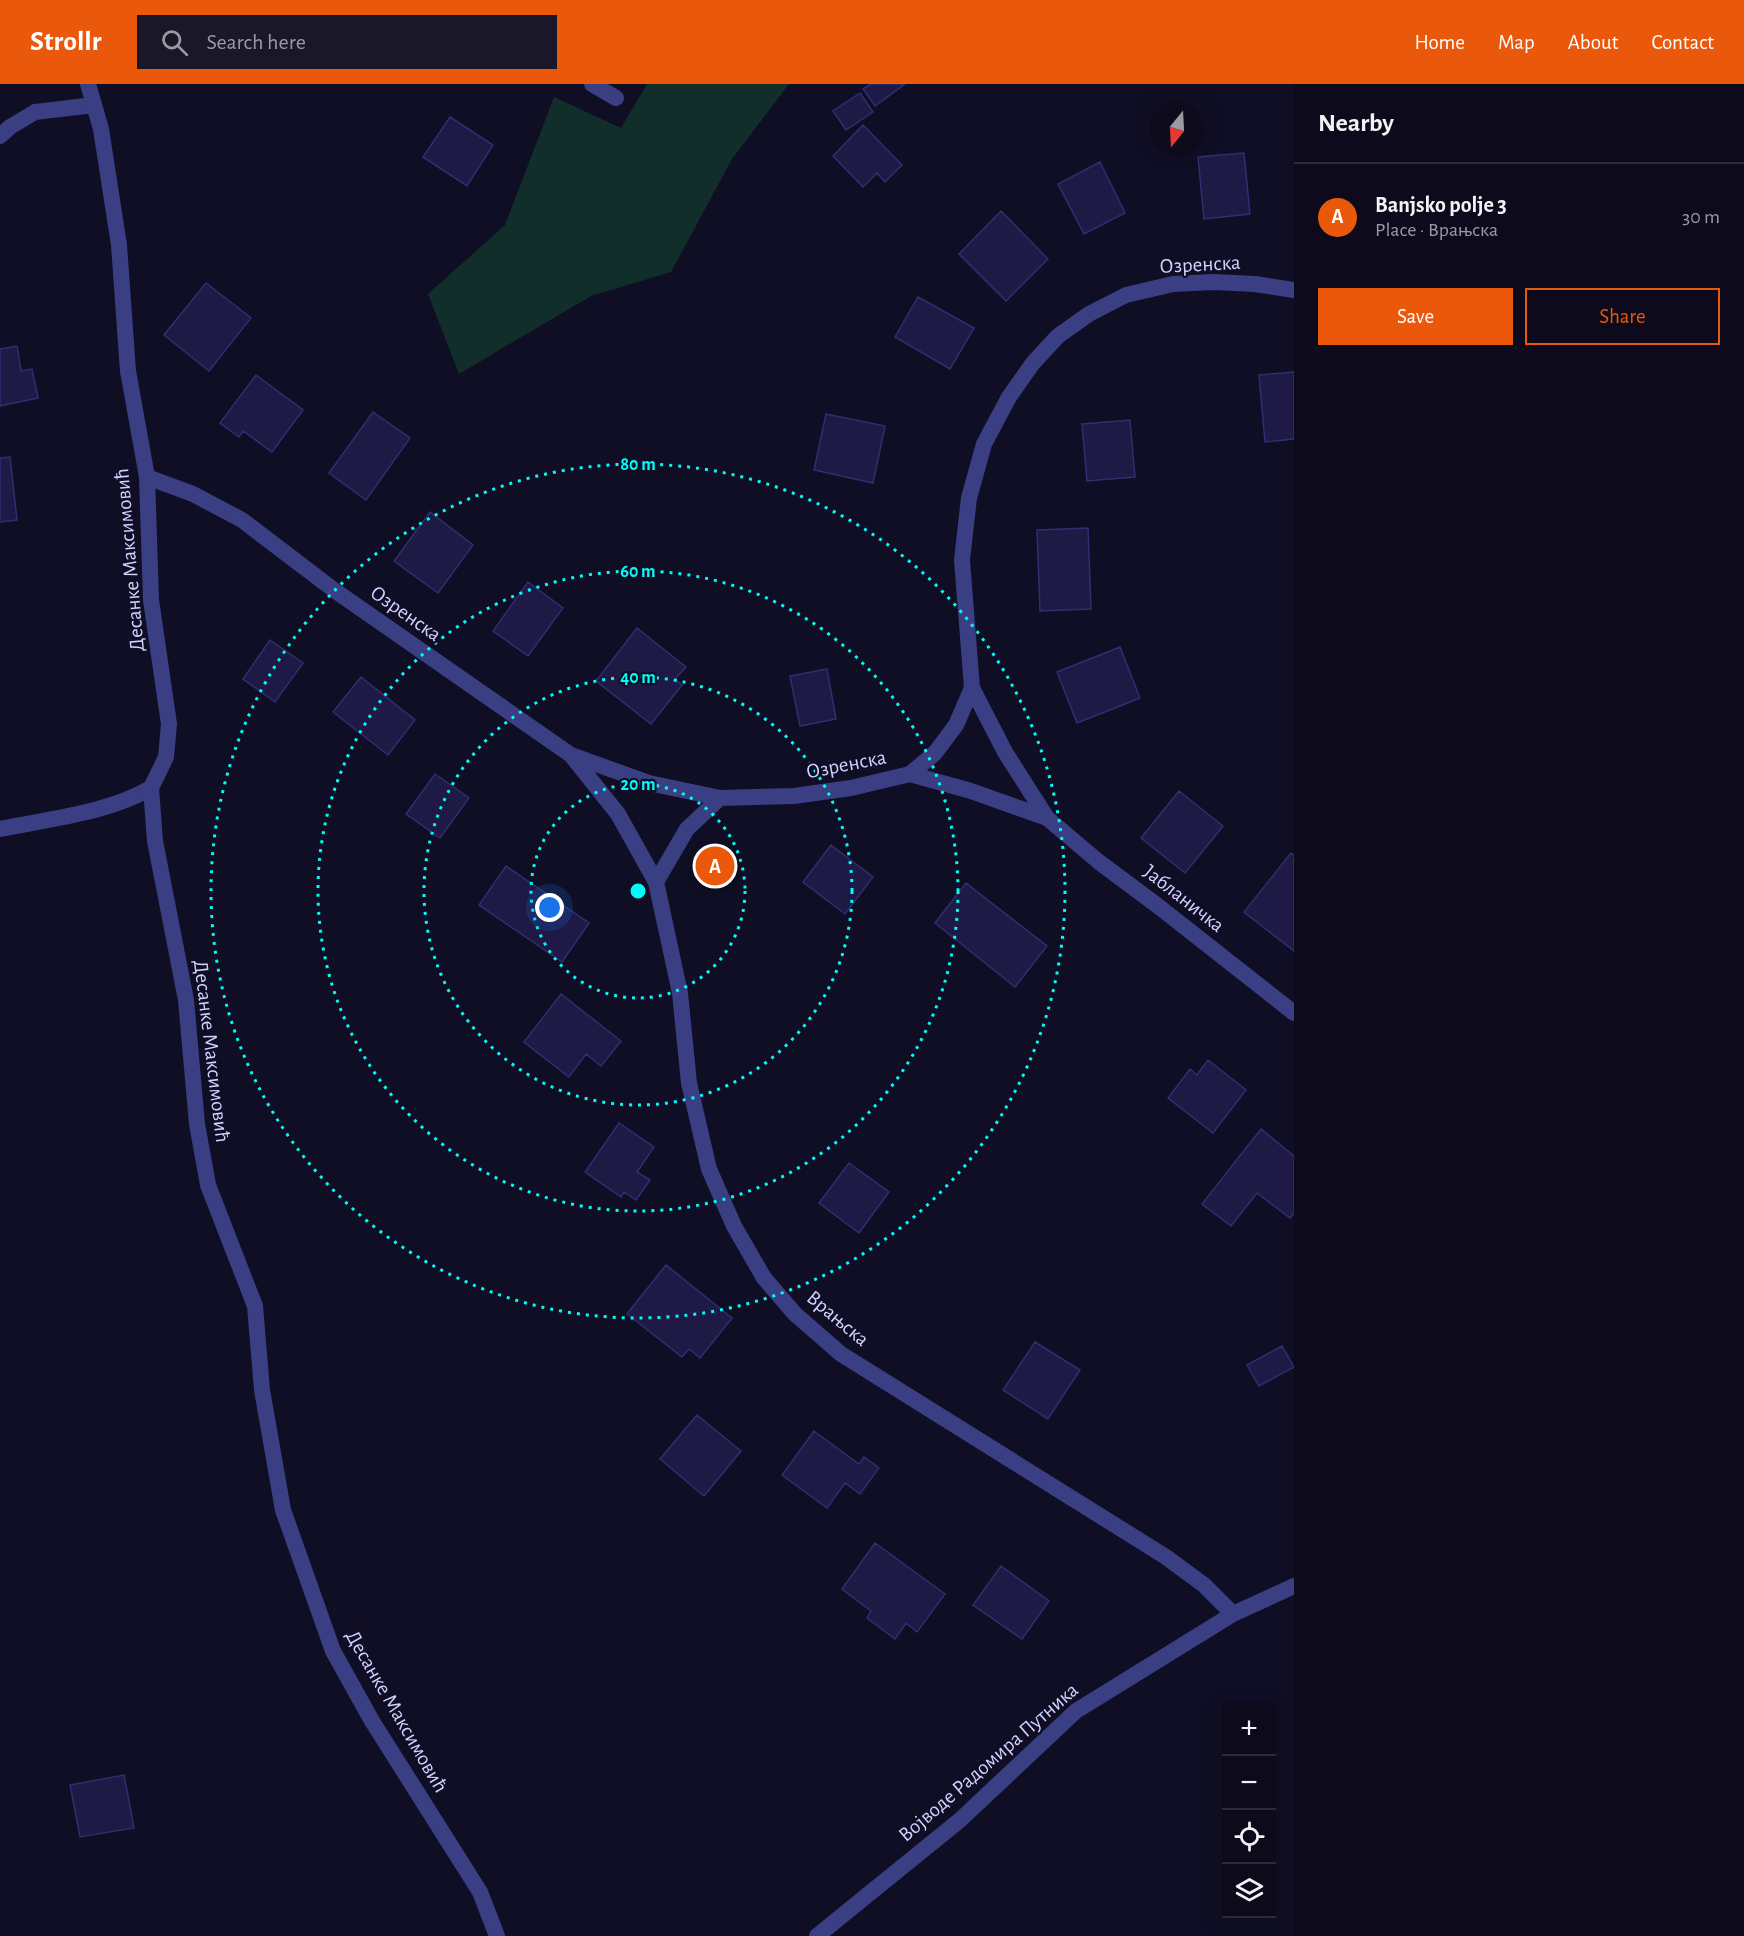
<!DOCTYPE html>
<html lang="en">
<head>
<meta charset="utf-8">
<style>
	body { margin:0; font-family:"Alegreya Sans",sans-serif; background:#1a1828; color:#f1f3f6 }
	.controls { position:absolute; right:18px; bottom:18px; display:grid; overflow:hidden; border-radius:0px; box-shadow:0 6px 24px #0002 }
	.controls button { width:54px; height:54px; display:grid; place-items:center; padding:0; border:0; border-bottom:2px solid #2c2b3a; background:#0c0a1b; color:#f1f3f6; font:30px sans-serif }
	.compass { position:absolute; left:1150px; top:18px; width:54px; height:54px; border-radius:50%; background:#0c0a1b; box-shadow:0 6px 24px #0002; rotate:198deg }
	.you { position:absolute; left:550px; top:824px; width:21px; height:21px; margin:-15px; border:4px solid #fff; border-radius:50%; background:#1a73e8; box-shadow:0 0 0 9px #1a73e833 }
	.badge { display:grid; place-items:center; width:39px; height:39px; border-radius:50%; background:#ea580c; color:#fff; font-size:20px; font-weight:700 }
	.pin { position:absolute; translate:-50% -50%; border:3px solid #fff; box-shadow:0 2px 6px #0006 }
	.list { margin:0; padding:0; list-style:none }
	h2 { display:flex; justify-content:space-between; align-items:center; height:78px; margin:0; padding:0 24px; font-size:26px }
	h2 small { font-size:20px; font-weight:400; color:#9a9aa3 }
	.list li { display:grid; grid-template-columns:39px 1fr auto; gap:18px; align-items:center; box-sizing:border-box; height:108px; padding:0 24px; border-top:2px solid #2c2b3a }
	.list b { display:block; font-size:22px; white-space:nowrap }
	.list p { margin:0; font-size:20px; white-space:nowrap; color:#9a9aa3 }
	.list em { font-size:20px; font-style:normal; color:#9a9aa3 }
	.actions { display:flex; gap:12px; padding:18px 24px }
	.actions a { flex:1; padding:14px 0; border:2px solid #ea580c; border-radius:0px; text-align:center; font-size:21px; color:#ea580c }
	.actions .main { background:#ea580c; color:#fff }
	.icon { flex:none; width:33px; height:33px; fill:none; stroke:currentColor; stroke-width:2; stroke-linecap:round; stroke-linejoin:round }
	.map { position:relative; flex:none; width:1294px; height:1852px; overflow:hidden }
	header { display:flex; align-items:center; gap:36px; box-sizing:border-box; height:84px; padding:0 30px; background:#ea580c; color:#fff }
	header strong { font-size:28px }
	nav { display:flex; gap:33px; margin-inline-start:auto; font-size:21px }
	.search { width:420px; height:54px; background:#1a1828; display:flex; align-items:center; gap:15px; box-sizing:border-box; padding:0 21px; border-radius:0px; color:#9a9aa3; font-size:22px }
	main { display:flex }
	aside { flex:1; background:#0c0a1b }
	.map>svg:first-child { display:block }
	.green { fill:#112e2a }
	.building { fill:#1e1a45; stroke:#322d71; stroke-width:1.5 }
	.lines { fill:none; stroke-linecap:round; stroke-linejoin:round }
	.service { stroke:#3a3f83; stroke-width:16 }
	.minor { stroke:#3a3f83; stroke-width:16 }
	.ring { fill:none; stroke:#02fbf8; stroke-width:3; stroke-dasharray:3 6 }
	.labels { text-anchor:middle; stroke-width:4.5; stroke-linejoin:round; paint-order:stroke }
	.street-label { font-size:21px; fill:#d2d1ff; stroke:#100e24 }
	.centre { fill:#02fbf8; stroke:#100e24; stroke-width:3 }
	.ring-label { font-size:18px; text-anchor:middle; font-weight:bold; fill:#02fbf8; stroke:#100e24; stroke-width:4.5; stroke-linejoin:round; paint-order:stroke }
</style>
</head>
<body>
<header>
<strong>Strollr</strong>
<div class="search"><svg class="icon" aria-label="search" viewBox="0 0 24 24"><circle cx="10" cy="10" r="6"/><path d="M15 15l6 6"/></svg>Search here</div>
<nav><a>Home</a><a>Map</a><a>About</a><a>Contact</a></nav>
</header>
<main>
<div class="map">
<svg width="1294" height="1852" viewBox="0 0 1294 1852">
	<rect width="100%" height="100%" fill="#100e24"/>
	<path class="green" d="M647,0H789L732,75L671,188L591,212L459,290L428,210L505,141L554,13L621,44Z"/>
	<path class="building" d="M871,0H905L875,22L863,5Z
		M860,9L873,28L846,46L833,27Z
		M450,33L493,61L467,102L423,73Z
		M863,41L902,81L885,98L877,89L863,103L833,72Z
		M1244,69L1250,130L1204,135L1198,73Z
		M1100,78L1125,129L1084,150L1058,100Z
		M1001,127L1048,175L1006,217L959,170Z
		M206,199L251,234L209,287L164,251Z
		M918,213L974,244L950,285L895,253Z
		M17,262L21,287L32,285L38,314L0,322V265Z
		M1294,288V355L1265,358L1259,291Z
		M256,291L303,326L272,368L243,347L239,353L220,339Z
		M373,328L410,354L366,416L329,389Z
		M826,330L885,342L873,399L814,386Z
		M1130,336L1135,393L1087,397L1082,340Z
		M10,373L17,436L0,438V374Z
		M430,428L473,461L438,509L394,477Z
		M1088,444L1091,525L1040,527L1037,446Z
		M528,498L563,524L528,572L493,547Z
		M637,544L686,583L675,595L682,601L651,640L596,597Z
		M270,556L303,579L275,618L243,595Z
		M1120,563L1140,614L1077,639L1057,588Z
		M827,585L836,635L800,642L790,592Z
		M361,593L415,636L388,671L333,628Z
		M435,690L469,714L440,754L406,730Z
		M1179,707L1223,742L1185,789L1141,754Z
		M831,761L873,793L845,830L803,798Z
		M713,768L728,777L717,795L703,787Z
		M1291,769L1294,771V867L1244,828Z
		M506,782L589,839L562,878L479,821Z
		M966,799L1047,862L1015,903L935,839Z
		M561,910L621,957L601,982L586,970L569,993L524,958Z
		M1208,976L1246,1006L1213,1049L1168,1014L1190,985L1197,991Z
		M619,1039L654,1063L637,1088L650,1096L636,1116L624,1108L621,1113L585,1088Z
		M1261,1045L1294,1072V1129L1290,1134L1257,1109L1231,1142L1202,1120Z
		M849,1079L889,1108L859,1149L819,1119Z
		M666,1181L732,1234L700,1274L689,1265L682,1273L627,1230Z
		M1035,1258L1080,1286L1048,1335L1003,1306Z
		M1282,1262L1294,1283L1259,1302L1247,1281Z
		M697,1331L741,1367L704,1412L660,1375Z
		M814,1347L859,1380L864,1373L879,1384L860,1410L845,1399L827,1424L782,1391Z
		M875,1459L945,1510L917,1548L906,1539L895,1555L867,1534L871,1527L842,1505Z
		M1001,1482L1049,1517L1022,1555L973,1521Z
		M124,1691L134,1744L80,1753L70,1701Z"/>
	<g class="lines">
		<path class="service" d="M0,52L10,43L35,28L94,21
			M0,745C48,735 108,729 151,704"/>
		<path class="minor" d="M88,0L101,45L119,161L128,287L147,393L151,516L169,640L166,673L151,704L155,757L186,916L197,1040L208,1101L255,1222L262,1306L283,1426L333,1567L372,1637L480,1808L497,1852
			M592,0L616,14
			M147,393L193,410L242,436L334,506L571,671L649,699L720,714L794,712L851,704L910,690L935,669L956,641L972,604L962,476L969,414L984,360L1009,313L1033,279L1058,252L1089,230L1126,211L1173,200L1213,198L1255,200L1294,206
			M972,604L1005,668L1047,734L1099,778L1158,822L1294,929
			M571,671L618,730L656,798L680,909L689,999L709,1085L734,1142L764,1194L795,1230L841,1270L1166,1473L1204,1501L1233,1530
			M910,690L971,707L1047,734
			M656,798L687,745L720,714
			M817,1852L960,1736L1076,1627L1233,1530L1294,1502"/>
	</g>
	<g class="ring">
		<circle cx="638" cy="807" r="107"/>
		<circle cx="638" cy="807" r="214"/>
		<circle cx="638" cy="807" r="320"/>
		<circle cx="638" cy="807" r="427"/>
	</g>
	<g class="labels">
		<g class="street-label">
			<text transform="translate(1200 180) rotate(-3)" y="7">Озренска</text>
			<text transform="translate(129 476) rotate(-95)" y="7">Десанке Максимовић</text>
			<text transform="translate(406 529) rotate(35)" y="7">Озренска</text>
			<text transform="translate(846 680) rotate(-11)" y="7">Озренска</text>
			<text transform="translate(1184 814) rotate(38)" y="7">Јабланичка</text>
			<text transform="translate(212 967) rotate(83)" y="7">Десанке Максимовић</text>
			<text transform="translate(838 1234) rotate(40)" y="7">Врањска</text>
			<text transform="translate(397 1627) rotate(60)" y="7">Десанке Максимовић</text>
			<text transform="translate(988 1678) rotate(-41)" y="7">Војводе Радомира Путника</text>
		</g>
	</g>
	<circle cx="638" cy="807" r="9" class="centre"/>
	<g class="ring-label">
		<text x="638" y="386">80 m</text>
		<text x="638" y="493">60 m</text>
		<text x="638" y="599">40 m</text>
		<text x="638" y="706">20 m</text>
	</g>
</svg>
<div class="controls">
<button>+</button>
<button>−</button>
<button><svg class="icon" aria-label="locate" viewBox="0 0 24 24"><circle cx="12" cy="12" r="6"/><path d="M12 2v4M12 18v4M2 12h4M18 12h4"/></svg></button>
<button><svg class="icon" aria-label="layers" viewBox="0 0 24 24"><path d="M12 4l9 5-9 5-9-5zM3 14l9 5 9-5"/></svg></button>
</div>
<svg class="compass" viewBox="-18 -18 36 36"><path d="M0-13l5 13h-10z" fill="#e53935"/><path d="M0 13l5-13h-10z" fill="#9a9aa3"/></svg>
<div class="you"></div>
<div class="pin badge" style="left:715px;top:782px">A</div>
</div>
<aside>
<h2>Nearby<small></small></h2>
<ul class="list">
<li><span class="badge">A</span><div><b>Banjsko polje 3</b><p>Place · Врањска</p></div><em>30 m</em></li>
</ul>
<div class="actions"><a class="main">Save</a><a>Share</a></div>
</aside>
</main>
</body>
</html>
